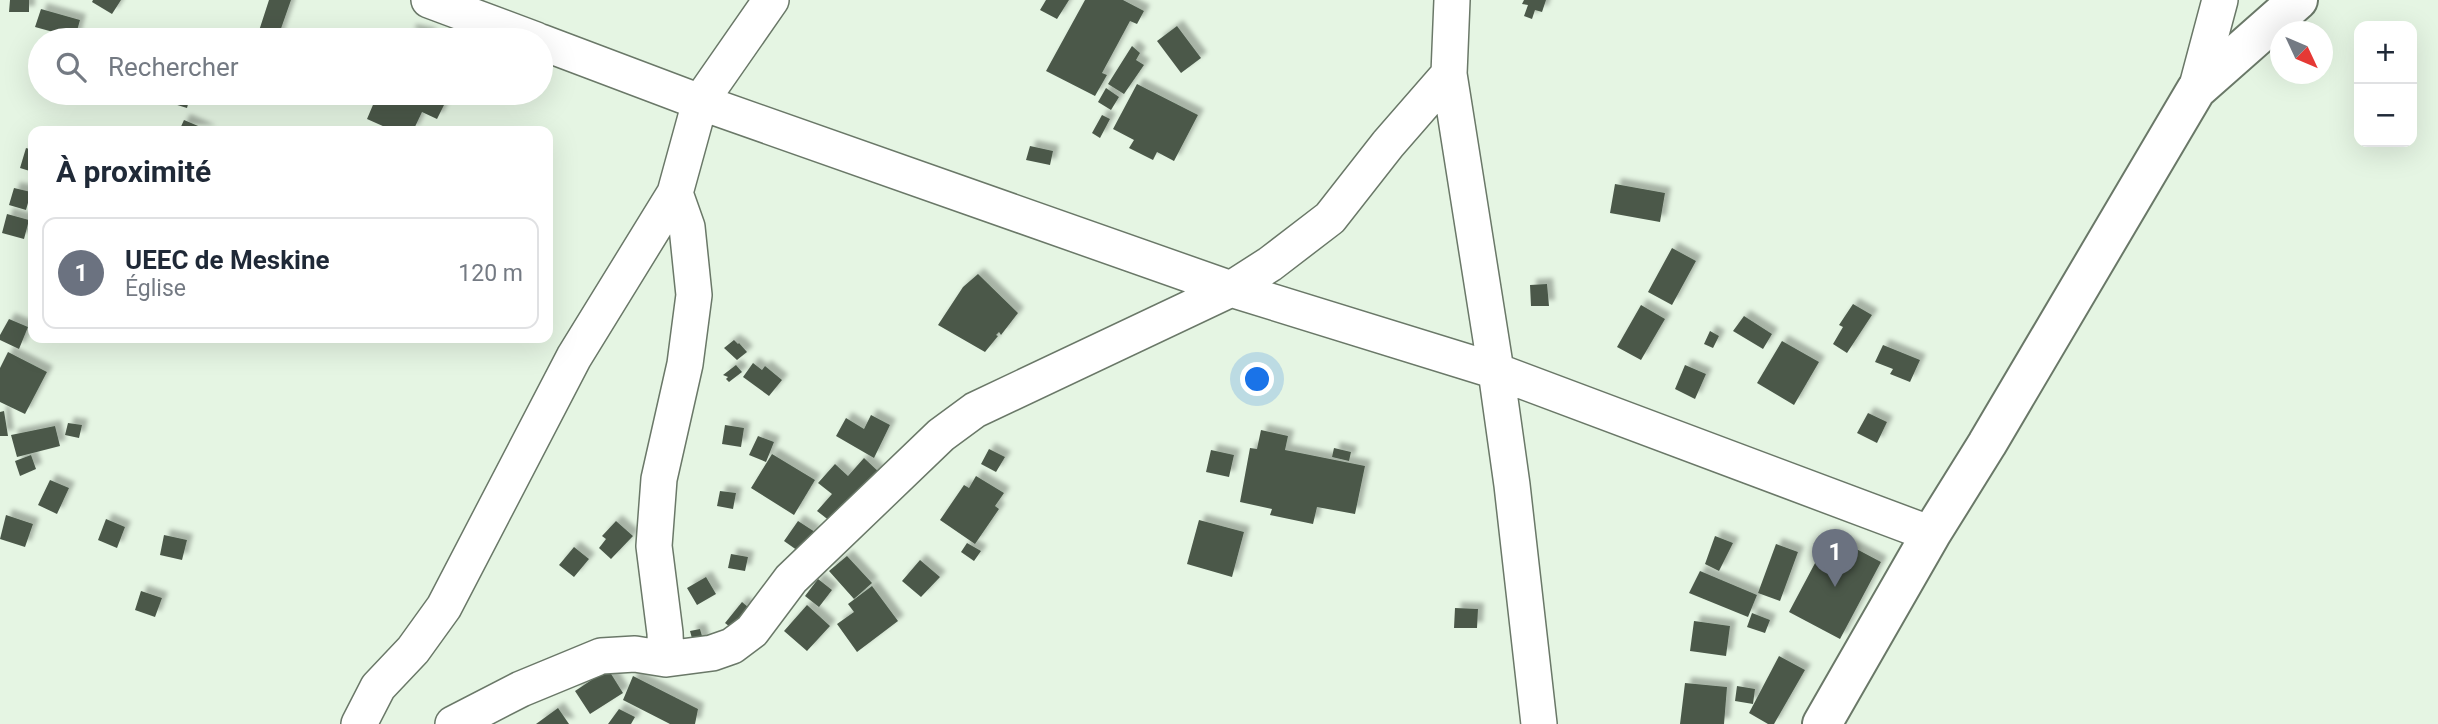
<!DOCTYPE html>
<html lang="fr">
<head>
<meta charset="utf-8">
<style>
	body { margin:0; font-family:Roboto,sans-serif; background:#f6f6f7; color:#1f2937 }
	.controls { position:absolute; right:21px; top:21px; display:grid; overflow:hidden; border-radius:14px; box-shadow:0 7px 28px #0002 }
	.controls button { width:63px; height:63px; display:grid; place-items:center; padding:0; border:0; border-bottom:2px solid #e0e1e3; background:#fff; color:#1f2937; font:35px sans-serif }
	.compass { position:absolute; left:2270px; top:21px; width:63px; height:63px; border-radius:50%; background:#fff; box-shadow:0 7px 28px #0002; rotate:134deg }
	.you { position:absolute; left:1258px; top:380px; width:24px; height:24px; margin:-18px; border:5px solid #fff; border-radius:50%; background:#1a73e8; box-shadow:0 0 0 10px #1a73e833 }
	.badge { display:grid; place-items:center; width:46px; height:46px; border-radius:50%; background:#0f766e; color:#fff; font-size:23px; font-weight:700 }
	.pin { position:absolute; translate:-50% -58px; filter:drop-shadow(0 2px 4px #0008) }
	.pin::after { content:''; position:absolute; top:37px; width:24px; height:21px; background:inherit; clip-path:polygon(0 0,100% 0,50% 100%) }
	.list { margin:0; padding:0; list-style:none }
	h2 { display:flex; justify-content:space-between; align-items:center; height:91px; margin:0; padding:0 28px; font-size:30px }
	h2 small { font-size:23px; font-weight:400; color:#747a83 }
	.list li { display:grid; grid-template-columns:46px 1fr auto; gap:21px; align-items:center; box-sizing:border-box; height:112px; margin:0 14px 14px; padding:0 14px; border:2px solid #e0e1e3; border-radius:14px }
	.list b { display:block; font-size:26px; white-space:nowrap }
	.list p { margin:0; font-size:23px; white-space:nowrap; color:#747a83 }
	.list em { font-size:23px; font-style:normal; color:#747a83 }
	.icon { flex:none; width:38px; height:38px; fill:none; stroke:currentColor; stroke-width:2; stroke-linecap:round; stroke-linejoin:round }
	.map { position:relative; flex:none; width:2438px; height:724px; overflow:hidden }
	.search { position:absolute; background:#fff; box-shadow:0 7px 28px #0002; left:28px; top:28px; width:525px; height:77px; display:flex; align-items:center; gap:18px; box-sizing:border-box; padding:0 24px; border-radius:38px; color:#747a83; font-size:26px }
	.panel { position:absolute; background:#fff; box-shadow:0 7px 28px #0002; left:28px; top:126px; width:525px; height:217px; border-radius:14px }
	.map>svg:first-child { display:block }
	.building { fill:#4b594a; filter:url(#shadow) }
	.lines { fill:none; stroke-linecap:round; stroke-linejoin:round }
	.minor-casing { stroke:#6a7868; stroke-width:38 }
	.secondary-casing { stroke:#6a7868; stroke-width:42 }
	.minor { stroke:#fff; stroke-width:35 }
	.secondary { stroke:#fff; stroke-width:38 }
</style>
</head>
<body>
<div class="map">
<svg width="2438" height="724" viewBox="0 0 2438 724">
	<defs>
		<filter id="shadow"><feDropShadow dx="6" dy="-6" stdDeviation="2" flood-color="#0004"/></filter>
	</defs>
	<rect width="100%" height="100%" fill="#e5f5e3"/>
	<path class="building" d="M10,0H29V12H9Z
		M93,0H121L112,14L92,2Z
		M269,0H291L277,40H256Z
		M1046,0H1069L1057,19L1040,10Z
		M1085,0H1123L1144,11L1137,24L1130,21L1102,73L1107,75L1095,96L1046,71Z
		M1524,0H1546L1542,12L1535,10L1532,19L1524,16L1528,5L1522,4Z
		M41,9L80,20L75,38L35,27Z
		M1177,26L1201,58L1181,73L1157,41Z
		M410,30L430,34L429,40H414L415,36L409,35Z
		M1132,46L1140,53L1136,60L1144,65L1124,94L1108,84Z
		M1137,84L1198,115L1174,161L1157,152L1153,160L1129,148L1134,140L1113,129Z
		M1106,88L1119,97L1111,110L1098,102Z
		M177,93H191L187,108L174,104Z
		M222,93H238L235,101L221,97Z
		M378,93H450L437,119L422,112L413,131H394L367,119Z
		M1102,115L1110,119L1100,138L1092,133Z
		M184,120L210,131H179Z
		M1030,146L1053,151L1050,165L1026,160Z
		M26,148L33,150V172L20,168Z
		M1615,184L1665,193L1660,222L1610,213Z
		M14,188L31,192L26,210L9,205Z
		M7,214L29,220L24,239L2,233Z
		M1672,248L1696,261L1672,305L1648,292Z
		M978,274L1018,313L1001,335L999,332L996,335L998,336L985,352L938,325L963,287Z
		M1547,284L1549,306H1531L1530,285Z
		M1853,304L1872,315L1847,353L1833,344L1843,327L1839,325Z
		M1641,305L1665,319L1641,360L1617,347Z
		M1744,316L1772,334L1763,349L1733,331Z
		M9,319L28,327L19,349L0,340V335Z
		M1710,331L1719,336L1713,348L1704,344Z
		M734,340L738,344L739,343L747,352L737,360L724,348Z
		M1782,341L1819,362L1794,405L1757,383Z
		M1883,345L1920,360L1910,382L1890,374L1893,369L1875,362Z
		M8,352L47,372L25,414L0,402V368Z
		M753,363L762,370L765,366L782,380L769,396L743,377Z
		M736,365L742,372L729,382L726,379L728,377L723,375Z
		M1685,365L1706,374L1695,399L1675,389Z
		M4,411L8,436H0V412Z
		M1868,413L1887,422L1877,443L1857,433Z
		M871,415L890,425L874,458L836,436L846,418L864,429Z
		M68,423L82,425L79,438L65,435Z
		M725,425L744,428L741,447L722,444Z
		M55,426L60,446L17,457L11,435Z
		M1261,430L1288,436L1285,450L1365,466L1355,514L1317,507L1313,524L1270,515L1272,509L1240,502L1250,448L1257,449Z
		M758,436L774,442L766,462L749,455Z
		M1334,448L1351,452L1349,461L1332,457Z
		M989,449L1005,457L996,472L981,464Z
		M1211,450L1234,455L1229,477L1206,472Z
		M772,454L815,480L794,515L751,488Z
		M31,455L36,469L20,476L15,461Z
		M864,458L881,474L835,525L817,511L832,494L818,483L835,464L848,476Z
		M976,476L1004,493L995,506L999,509L975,544L940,520L964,485L969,488Z
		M50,480L69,488L57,514L38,505Z
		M720,491L736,493L733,509L717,506Z
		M6,515L33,524L25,547L0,539Z
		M106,519L125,527L117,548L98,540Z
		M1199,520L1244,532L1232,577L1187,564Z
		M616,521L633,536L611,559L599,548L606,539L602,536Z
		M798,521L815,532L801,553L784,541Z
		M164,535L187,540L182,560L160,555Z
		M1830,535L1881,562L1840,639L1789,612Z
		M1715,536L1733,543L1719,571L1705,564Z
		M967,543L981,551L974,561L961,552Z
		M1776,544L1798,552L1780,601L1758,593Z
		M574,547L589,559L574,577L559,565Z
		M731,554L748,557L745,571L728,568Z
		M847,556L872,583L854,599L829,571Z
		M920,560L940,577L921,597L902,581Z
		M1700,571L1757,595L1748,617L1689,593Z
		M706,577L716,594L697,605L687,588Z
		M818,579L832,590L819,607L805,596Z
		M872,586L898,621L857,652L837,624L854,612L848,604Z
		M141,591L162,598L155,617L135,610Z
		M742,602L760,617L743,637L725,623Z
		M807,605L830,626L807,651L784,631Z
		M1455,608L1478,609L1477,628H1454Z
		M1752,613L1770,620L1765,633L1747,627Z
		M1694,621L1730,626L1726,656L1690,651Z
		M700,629L704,643L694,646L690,631Z
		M1779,656L1805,670L1774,724H1768L1749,713Z
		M608,669L623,693L590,714L575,691Z
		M633,676L698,709L695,724H670L623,700Z
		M1685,683L1727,687L1724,724H1680Z
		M1737,686L1755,689L1753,704L1735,701Z
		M558,708L569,724H536Z
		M619,709L635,717L631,724H608Z"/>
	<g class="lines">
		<g class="minor-casing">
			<path id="minor" d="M429,0L536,40
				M1452,0L1449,74L1496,371L1512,485L1539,724
				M541,42L700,102L1231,289L1496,371L1931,534
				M2196,90L2220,0
				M666,659L665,633L654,546L659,479L685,364L694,295L687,227L675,193
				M359,724L378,687L413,650L444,607L574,357L675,193L700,102L771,0
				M453,724L521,689L601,656L635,654L666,659L712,653L732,646L752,631L791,579L941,435L975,410L1231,289L1270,264L1330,218L1388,144L1449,74"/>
		</g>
		<g class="secondary-casing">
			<path id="secondary" d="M1822,724L1931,534L1987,444L2196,90L2298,0"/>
		</g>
		<use href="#minor" class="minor"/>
		<use href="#secondary" class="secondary"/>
	</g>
</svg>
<div class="controls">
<button>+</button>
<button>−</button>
</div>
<svg class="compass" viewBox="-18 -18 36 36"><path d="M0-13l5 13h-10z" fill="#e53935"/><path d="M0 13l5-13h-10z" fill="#747a83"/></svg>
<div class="you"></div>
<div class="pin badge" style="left:1835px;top:587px;background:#6b7280">1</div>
<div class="search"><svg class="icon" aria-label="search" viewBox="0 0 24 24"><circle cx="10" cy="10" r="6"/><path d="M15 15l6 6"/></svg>Rechercher</div>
<section class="panel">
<h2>À proximité<small></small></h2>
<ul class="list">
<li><span class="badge" style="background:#6b7280">1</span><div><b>UEEC de Meskine</b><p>Église</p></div><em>120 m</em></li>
</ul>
</section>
</div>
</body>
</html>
